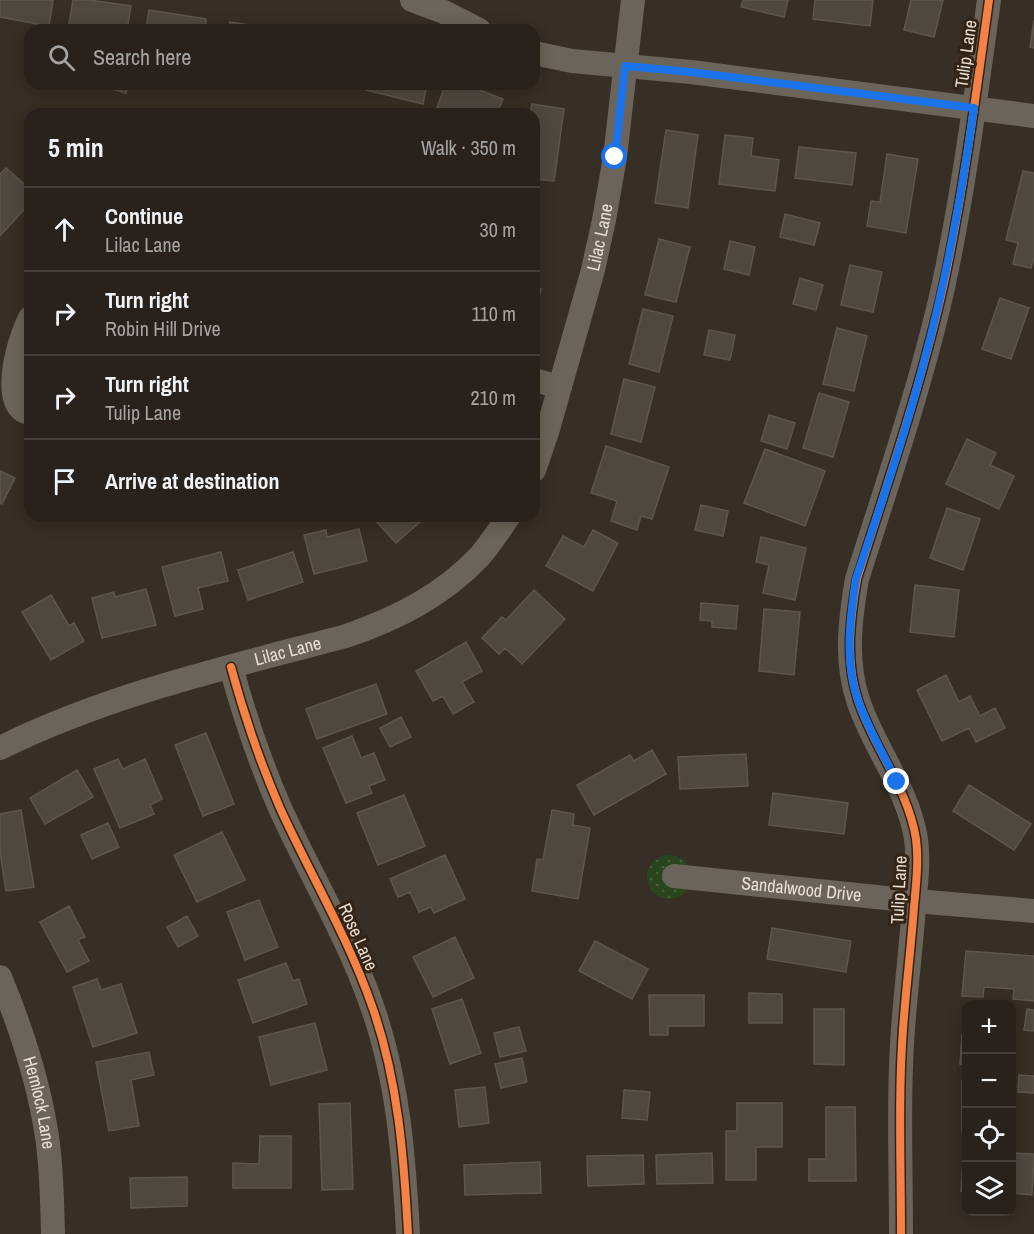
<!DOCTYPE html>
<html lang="en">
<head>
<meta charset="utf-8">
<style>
	body { margin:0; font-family:"Archivo Narrow",sans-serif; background:#352f29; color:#f1f3f6 }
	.controls { position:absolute; right:18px; bottom:18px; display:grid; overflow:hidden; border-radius:12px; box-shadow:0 3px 15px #0003 }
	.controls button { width:54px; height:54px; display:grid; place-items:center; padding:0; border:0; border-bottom:2px solid #453f3b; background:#29221c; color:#f1f3f6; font:30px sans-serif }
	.stop { position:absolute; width:18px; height:18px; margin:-14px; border:4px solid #1a73e8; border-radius:50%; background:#fff }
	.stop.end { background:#1a73e8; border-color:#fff; box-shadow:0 2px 6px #0008 }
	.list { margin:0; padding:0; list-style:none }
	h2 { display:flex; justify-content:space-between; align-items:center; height:78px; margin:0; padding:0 24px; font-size:26px }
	h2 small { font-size:20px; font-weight:400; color:#a5a4a3 }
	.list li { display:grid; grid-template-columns:39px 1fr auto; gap:18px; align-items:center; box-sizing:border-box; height:84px; padding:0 24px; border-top:2px solid #453f3b }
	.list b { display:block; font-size:22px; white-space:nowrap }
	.list p { margin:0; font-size:20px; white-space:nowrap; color:#a5a4a3 }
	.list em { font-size:20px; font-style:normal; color:#a5a4a3 }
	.icon { flex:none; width:33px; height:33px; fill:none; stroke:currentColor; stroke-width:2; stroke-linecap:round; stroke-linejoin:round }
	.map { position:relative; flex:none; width:1034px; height:1234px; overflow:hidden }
	.search { position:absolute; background:#29221c; box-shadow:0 3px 15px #0003; left:24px; top:24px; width:516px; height:66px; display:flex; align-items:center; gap:15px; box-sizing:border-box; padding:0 21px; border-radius:18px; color:#a5a4a3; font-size:22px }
	.panel { position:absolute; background:#29221c; box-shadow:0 3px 15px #0003; left:24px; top:108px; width:516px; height:414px; border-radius:18px }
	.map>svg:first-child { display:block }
	.grass { fill:url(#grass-dots) }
	.building { fill:#4f4841; stroke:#5d564f; stroke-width:1.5 }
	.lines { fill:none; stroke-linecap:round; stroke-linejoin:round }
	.street { stroke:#6b645a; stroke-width:24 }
	.cycleway-casing { stroke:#332415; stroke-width:11 }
	.cycleway { stroke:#f48246; stroke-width:8 }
	.route { stroke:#1a73e8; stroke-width:8 }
	.labels { text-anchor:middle; stroke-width:6; stroke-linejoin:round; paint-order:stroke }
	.street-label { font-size:18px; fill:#e8ded4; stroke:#332415 }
</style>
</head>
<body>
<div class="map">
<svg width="1034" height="1234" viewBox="0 0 1034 1234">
	<defs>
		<pattern id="grass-dots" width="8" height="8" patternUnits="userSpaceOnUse" patternTransform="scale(1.5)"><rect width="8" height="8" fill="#2a451d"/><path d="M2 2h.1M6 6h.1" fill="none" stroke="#495f3d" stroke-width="1.8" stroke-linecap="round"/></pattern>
	</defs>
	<rect width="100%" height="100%" fill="#372e26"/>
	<path class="grass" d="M30,337V399L28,400L11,372Z
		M647 877a22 22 0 1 1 44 0a22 22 0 1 1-44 0Z"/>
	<path class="building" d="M0,0H53L49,26L0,17Z
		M73,0H90L131,6L127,30H68Z
		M743,0H788L784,17L741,7Z
		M815,0H873L870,26L813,19Z
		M911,0H943L934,37L904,30Z
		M149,10L206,19L205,30H146Z
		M1034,20V48L1030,47Z
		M230,22L282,30H229Z
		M103,84H129L126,93L102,86Z
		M368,84H427L423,104L366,90Z
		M446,84H464L503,99L497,114H455L437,107Z
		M532,104L564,109L554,181L534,179V114H530Z
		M666,130L698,135L688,208L655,203Z
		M725,135L753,138L751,156L779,160L775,191L719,184Z
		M799,147L856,153L852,185L795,178Z
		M887,154L918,159L906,233L867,226L871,201L880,202Z
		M6,168L30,189V203L0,236V174Z
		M1023,171L1034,173V257L1031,268L1013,264L1018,243L1006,240Z
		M785,214L820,223L814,245L780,237Z
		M659,239L690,247L676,302L645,295Z
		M730,241L755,247L749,275L724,269Z
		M850,265L882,272L873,312L841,305Z
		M800,278L823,285L816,310L793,304Z
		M534,287L541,289L534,314Z
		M1000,298L1029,308L1011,359L982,349Z
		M643,309L673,316L659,372L629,364Z
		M837,328L867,336L854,391L823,384Z
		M709,330L735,335L730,360L704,355Z
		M624,379L655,387L641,442L611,434Z
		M819,393L849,402L833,457L803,448Z
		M769,415L795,423L787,449L761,441Z
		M967,439L996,453L990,465L1014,476L999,509L946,484Z
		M606,446L669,467L652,519L641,516L637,530L611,521L617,501L591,493Z
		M765,449L825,471L805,526L744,503Z
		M0,471L15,478L2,504L0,503Z
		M701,505L728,511L723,536L695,530Z
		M947,508L980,519L963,570L930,558Z
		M376,516H427L396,543L373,518Z
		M359,529L367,561L314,574L304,535L326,530L327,537Z
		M593,530L618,543L593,591L546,566L563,536L584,547Z
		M761,537L806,548L795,600L763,593L769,565L756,562Z
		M221,552L228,581L198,588L203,609L175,616L162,567Z
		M293,552L303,582L248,600L238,570Z
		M915,585L959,590L954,637L910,632Z
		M146,589L156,625L102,638L92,598L114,592L115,597Z
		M534,590L565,619L522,664L505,648L499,654L482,638L502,617L506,620Z
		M51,595L69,626L74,623L84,641L51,660L22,612Z
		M701,603L738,606L736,629L712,627V621L700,620Z
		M764,609L800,612L794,675L759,671Z
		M466,642L482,671L462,682L474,702L453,714L443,696L433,701L416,671Z
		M946,675L959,702L970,696L980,716L995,708L1005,728L976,742L969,728L942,741L917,690Z
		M376,684L387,714L317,739L306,709Z
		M401,717L411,737L390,747L380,728Z
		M206,733L234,804L203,816L175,745Z
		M352,736L361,758L374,753L385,780L369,786L372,793L346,803L323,748Z
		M652,750L666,774L594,815L577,785L630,755L634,761Z
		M746,754L748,786L680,789L678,757Z
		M118,759L123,769L145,759L162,799L150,805L154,814L120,828L94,769Z
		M77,770L93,797L45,824L30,798Z
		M969,785L1031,824L1014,850L953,811Z
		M773,793L848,803L844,834L769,825Z
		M404,795L425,846L378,865L357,813Z
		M21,810L34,887L6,891L0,852V814Z
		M552,810L574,814L573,825L590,828L578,899L532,891L537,859L543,860Z
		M108,823L119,847L92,859L81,835Z
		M222,832L245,880L197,902L174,855Z
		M445,855L465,899L434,913L431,907L419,912L410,892L398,897L390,879Z
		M259,900L278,947L245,960L227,912Z
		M69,906L85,937L78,940L89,961L67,972L40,922Z
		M187,916L198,936L178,947L167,927Z
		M772,928L851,941L846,972L767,959Z
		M455,937L474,978L433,997L413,957Z
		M595,941L648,969L632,999L579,971Z
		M966,951L1034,956V1001L1013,999L1014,989L984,987L983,997L962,996Z
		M286,963L293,981L299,979L307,1004L253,1023L238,980Z
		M97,979L101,990L121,984L137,1033L93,1047L73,987Z
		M749,993L782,994V1023H749Z
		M649,995H704V1026H668V1035H650Z
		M462,999L481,1053L450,1064L432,1009Z
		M814,1009H844V1065L814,1064Z
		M1027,1009L1034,1010V1031L1024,1030Z
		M315,1023L327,1070L271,1085L259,1037Z
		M519,1027L526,1051L500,1057L494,1033Z
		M962,1035H966V1064H960Z
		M149,1052L154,1075L131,1080L139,1126L109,1131L96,1062Z
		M522,1058L527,1082L501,1088L495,1064Z
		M1019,1075L1034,1076V1093L1018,1092Z
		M962,1081H966V1131H962Z
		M485,1087L489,1123L459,1127L455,1090Z
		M624,1090L650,1092L647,1120L622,1118Z
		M350,1103L353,1189L322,1190L319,1104Z
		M737,1103H782V1147H756V1180H726V1131H737Z
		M826,1107H855L856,1181H809V1159H826Z
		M260,1136H291V1188H233V1163L259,1164Z
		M712,1153L713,1183L657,1184L656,1155Z
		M1012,1153L1034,1154L1032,1195L1012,1193Z
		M643,1155L644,1184L588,1186L587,1156Z
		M540,1162L541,1193L465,1195L464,1165Z
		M963,1164H966V1191H961Z
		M187,1177V1206L131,1208L130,1178Z"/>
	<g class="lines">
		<g class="street">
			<path d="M412,0L444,12L479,30"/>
			<path d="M534,53L572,61L691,72L1034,116"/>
			<path d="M30,318C17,343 0,409 30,413"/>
			<path d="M534,380L560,387"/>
			<path id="s1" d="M534,470L548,429L593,270L604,220L615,157L633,0"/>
			<path d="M231,667C244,715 260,762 280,808C310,874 348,937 372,1006C398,1079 404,1157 408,1234"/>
			<path id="s2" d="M0,748C109,694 229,667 346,636C396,619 442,596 479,557C490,545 500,529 509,516"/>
			<path id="s3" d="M674,876L915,901L1034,911"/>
			<path id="s4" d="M0,977C21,1028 39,1082 47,1137C52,1169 52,1202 53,1234"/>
			<path d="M901,1234C901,1166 898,1097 903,1029C906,988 911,947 914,907C916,884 919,861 916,839C908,788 873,747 858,700C845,661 850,619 857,579C888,481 922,383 944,283C964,189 976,94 989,0"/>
		</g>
		<g class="cycleway-casing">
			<path id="cycleway" d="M231,667C244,715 260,762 280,808C310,874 348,937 372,1006C398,1079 404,1157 408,1234
				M901,1234C901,1166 898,1097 903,1029C906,988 911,947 914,907C916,884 919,861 916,839C908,788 873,747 858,700C845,661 850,619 857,579C888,481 922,383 944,283C964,189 976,94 989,0"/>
		</g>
		<use href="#cycleway" class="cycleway"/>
	</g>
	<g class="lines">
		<path class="route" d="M615,157L625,66L691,72L974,108C962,193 947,278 924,362C905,435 880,507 856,579C850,619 844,663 859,703C869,730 884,756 897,782"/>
	</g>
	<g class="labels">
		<g class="street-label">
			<text transform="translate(966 54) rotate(-82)" y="6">Tulip Lane</text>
			<text dy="6" stroke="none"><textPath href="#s1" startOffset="242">Lilac Lane</textPath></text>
			<text dy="6" stroke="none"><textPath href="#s2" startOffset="304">Lilac Lane</textPath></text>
			<text dy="6" stroke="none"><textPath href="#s3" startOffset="128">Sandalwood Drive</textPath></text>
			<text transform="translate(899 890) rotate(-87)" y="6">Tulip Lane</text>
			<text transform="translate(358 937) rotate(66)" y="6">Rose Lane</text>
			<text dy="6" stroke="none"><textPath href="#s4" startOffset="132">Hemlock Lane</textPath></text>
		</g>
	</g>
</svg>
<div class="controls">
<button>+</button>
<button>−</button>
<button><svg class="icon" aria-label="locate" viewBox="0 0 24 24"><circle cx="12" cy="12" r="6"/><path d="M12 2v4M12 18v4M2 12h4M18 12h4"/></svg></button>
<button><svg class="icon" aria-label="layers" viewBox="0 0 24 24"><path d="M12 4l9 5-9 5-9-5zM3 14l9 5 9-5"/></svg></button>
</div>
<div class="stop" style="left:615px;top:157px"></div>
<div class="stop end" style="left:897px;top:782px"></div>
<div class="search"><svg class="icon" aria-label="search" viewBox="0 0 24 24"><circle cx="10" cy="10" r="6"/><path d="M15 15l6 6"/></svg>Search here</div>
<section class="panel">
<h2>5 min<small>Walk · 350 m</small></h2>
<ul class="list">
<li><svg class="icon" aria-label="ahead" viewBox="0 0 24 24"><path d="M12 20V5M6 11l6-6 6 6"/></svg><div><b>Continue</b><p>Lilac Lane</p></div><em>30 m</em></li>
<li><svg class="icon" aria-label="right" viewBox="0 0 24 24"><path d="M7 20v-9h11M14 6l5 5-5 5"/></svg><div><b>Turn right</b><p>Robin Hill Drive</p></div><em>110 m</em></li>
<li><svg class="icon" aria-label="right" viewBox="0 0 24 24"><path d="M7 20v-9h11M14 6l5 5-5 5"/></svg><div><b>Turn right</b><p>Tulip Lane</p></div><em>210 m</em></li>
<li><svg class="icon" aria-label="arrive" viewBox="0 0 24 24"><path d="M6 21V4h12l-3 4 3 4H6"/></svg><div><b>Arrive at destination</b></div></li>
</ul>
</section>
</div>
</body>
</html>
